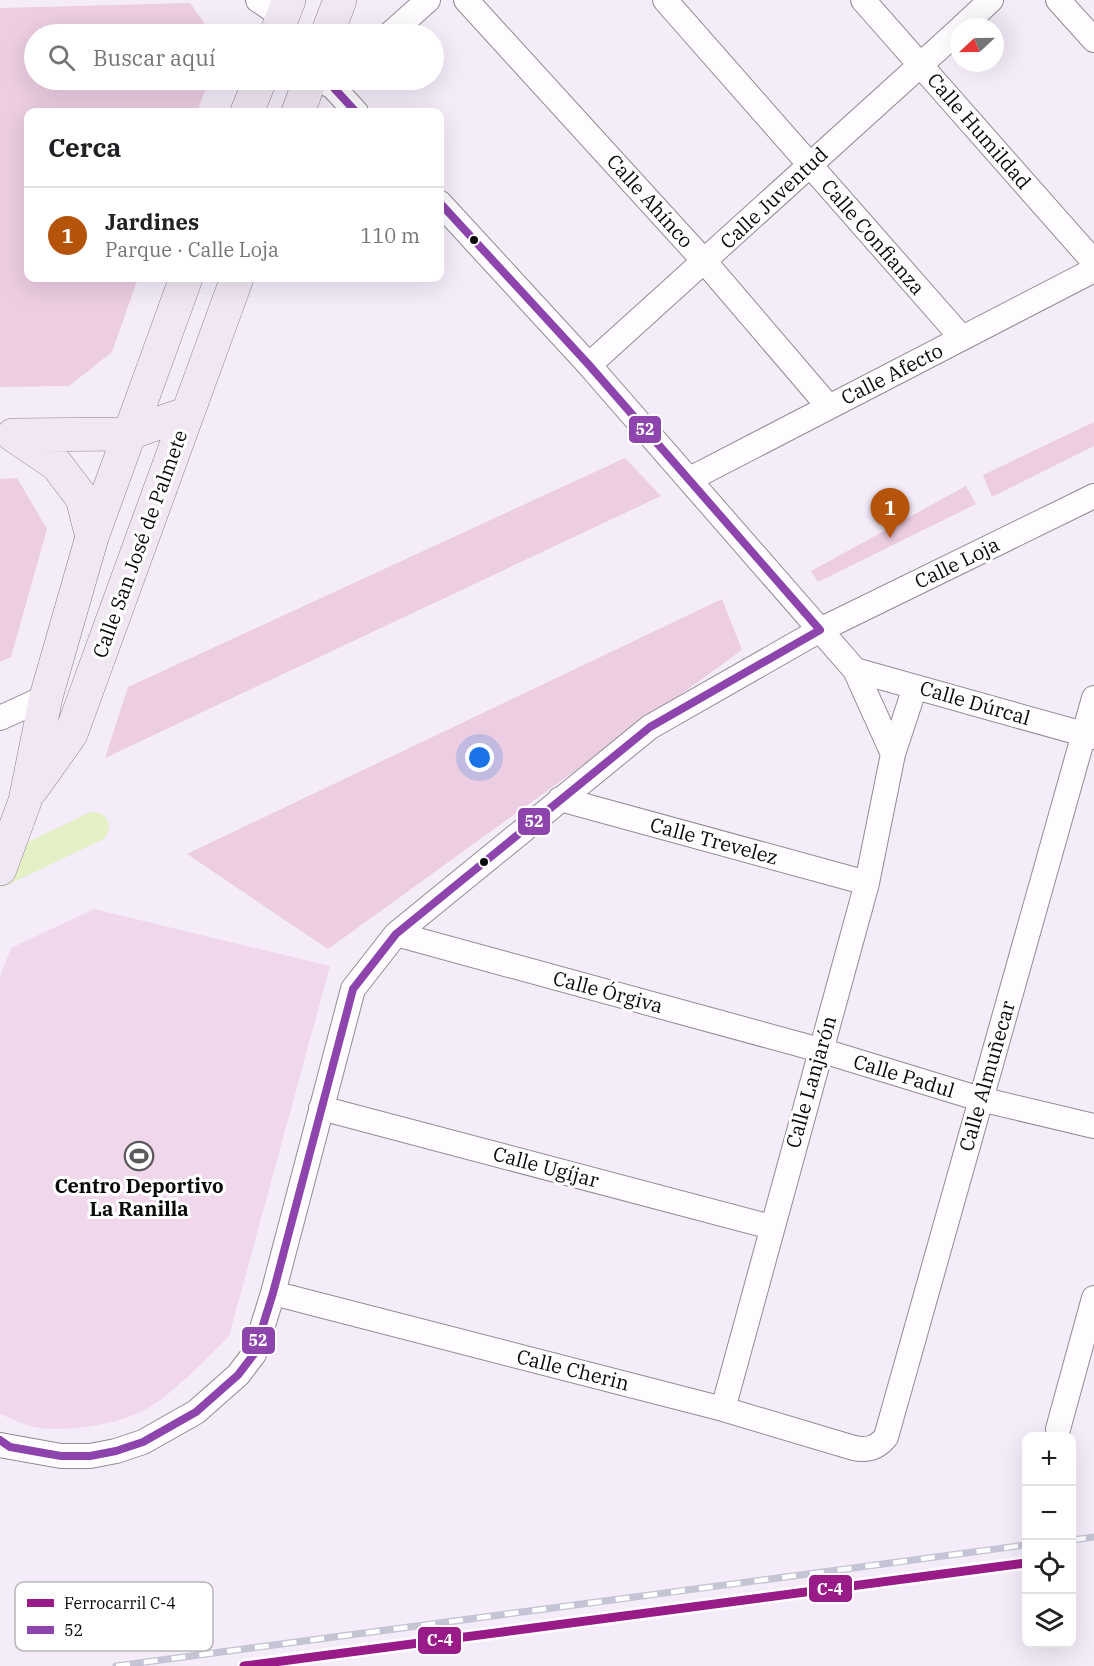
<!DOCTYPE html>
<html lang="es">
<head>
<meta charset="utf-8">
<style>
	body { margin:0; font-family:"IBM Plex Serif",serif; background:#f2f2f2; color:#202124 }
	.controls { position:absolute; right:18px; bottom:18px; display:grid; overflow:hidden; border-radius:12px; box-shadow:0 6px 24px #0002 }
	.controls button { width:54px; height:54px; display:grid; place-items:center; padding:0; border:0; border-bottom:2px solid #e0e0e0; background:#fff; color:#202124; font:30px sans-serif }
	.compass { position:absolute; left:950px; top:18px; width:54px; height:54px; border-radius:50%; background:#fff; box-shadow:0 6px 24px #0002; rotate:248deg }
	.you { position:absolute; left:480px; top:758px; width:21px; height:21px; margin:-15px; border:4px solid #fff; border-radius:50%; background:#1a73e8; box-shadow:0 0 0 9px #1a73e833 }
	.badge { display:grid; place-items:center; width:39px; height:39px; border-radius:50%; background:#b45309; color:#fff; font-size:20px; font-weight:700 }
	.pin { position:absolute; translate:-50% -50px; filter:drop-shadow(0 2px 3px #0008) }
	.pin::after { content:''; position:absolute; top:32px; width:21px; height:18px; background:inherit; clip-path:polygon(0 0,100% 0,50% 100%) }
	.list { margin:0; padding:0; list-style:none }
	h2 { display:flex; justify-content:space-between; align-items:center; height:78px; margin:0; padding:0 24px; font-size:26px }
	h2 small { font-size:20px; font-weight:400; color:#757577 }
	.list li { display:grid; grid-template-columns:39px 1fr auto; gap:18px; align-items:center; box-sizing:border-box; height:96px; padding:0 24px; border-top:2px solid #e0e0e0 }
	.list b { display:block; font-size:22px; white-space:nowrap }
	.list p { margin:0; font-size:20px; white-space:nowrap; color:#757577 }
	.list em { font-size:20px; font-style:normal; color:#757577 }
	.icon { flex:none; width:33px; height:33px; fill:none; stroke:currentColor; stroke-width:2; stroke-linecap:round; stroke-linejoin:round }
	.map { position:relative; flex:none; width:1094px; height:1666px; overflow:hidden }
	.search { position:absolute; background:#fff; box-shadow:0 6px 24px #0002; left:24px; top:24px; width:420px; height:66px; display:flex; align-items:center; gap:15px; box-sizing:border-box; padding:0 21px; border-radius:33px; color:#757577; font-size:22px }
	.panel { position:absolute; background:#fff; box-shadow:0 6px 24px #0002; left:24px; top:108px; width:420px; height:174px; border-radius:12px }
	.map>svg:first-child { display:block }
	.green { fill:#eccde2 }
	.pitch { fill:#f1d7ec }
	.lines { fill:none; stroke-linecap:round; stroke-linejoin:round }
	.canal { stroke:#e4f0c5; stroke-width:30 }
	.street-casing { stroke:#908c92; stroke-width:26 }
	.secondary-casing { stroke:#868288; stroke-width:34 }
	.street { stroke:#fefcfe; stroke-width:24 }
	.secondary { stroke:#f1e7f3; stroke-width:33 }
	.rail-casing { stroke:#c4c4d4; stroke-width:7 }
	.rail { stroke:#fff; stroke-width:4.5; stroke-dasharray:14; stroke-linecap:butt }
	.bus-1-casing { stroke:#fff; stroke-width:12 }
	.bus-1 { stroke:#8e44ad; stroke-width:8 }
	.rail-1-casing { stroke:#fff; stroke-width:14 }
	.rail-1 { stroke:#991b87; stroke-width:9 }
	.bus-dot { fill:#0a0a0a; stroke:#fff; stroke-width:2 }
	.labels { text-anchor:middle; stroke-width:6; stroke-linejoin:round; paint-order:stroke }
	.street-label { font-size:20px; fill:#0a0a0a; stroke:#fff }
	.poi-label { font-size:20px; font-weight:bold; fill:#0a0a0a; stroke:#fff }
	.key { fill:#fff; stroke:#b6b6b6; stroke-width:1.5 }
	.key-label { font-size:16px; fill:#0a0a0a }
	.line-badge { stroke:#fff; stroke-width:2 }
	.badge-label { font-size:16px; text-anchor:middle; font-weight:bold; fill:#fff }
</style>
</head>
<body>
<div class="map">
<svg width="1094" height="1666" viewBox="0 0 1094 1666">
	<rect width="100%" height="100%" fill="#f5ecf9"/>
	<path class="green" d="M190,3L212,34H34V80H209L197,112H28V278H138L112,352L69,386L0,387V8Z
		M1094,422V446L992,497L983,475Z
		M625,458L661,496L105,758L128,687Z
		M17,478L47,529L11,657L0,662V479Z
		M966,486L976,504L818,582L811,571Z
		M722,599L742,650L328,949L187,854Z"/>
	<path class="pitch" d="M94,909L330,966L229,1336C204,1361 180,1387 150,1407C124,1424 65,1433 34,1427C23,1425 11,1418 0,1414V976L11,948Z"/>
	<g class="lines">
		<path class="canal" d="M0,872L94,827"/>
		<g class="street-casing">
			<path id="street" d="M258,0L283,17
				M466,0L705,262L829,407
				M665,0L962,338
				M863,0L1094,262
				M1058,0L1094,40
				M962,27L991,0
				M390,34L428,0
				M320,80L333,87L356,112
				M440,203L589,365L855,670L893,754
				M589,365L959,30
				M690,479L1094,270
				M855,670L1094,737
				M0,718L46,697
				M560,799L867,883
				M396,934L820,1050L980,1099L1094,1126
				M321,1108L771,1227
				M273,1293L723,1409L854,1448C867,1451 877,1448 886,1437L1094,698
				M723,1409L867,883L893,754L915,687
				M1058,1429L1094,1298
				M0,1445L61,1456H90L116,1451L143,1442L196,1412L238,1375L254,1354L273,1293L353,989L396,934L650,727L820,630L1094,496"/>
		</g>
		<g class="secondary-casing">
			<path id="secondary" d="M276,34L289,0
				M327,34L340,0
				M247,112L260,80
				M298,112L310,80
				M13,435L127,434L188,413
				M13,435L57,465L82,498L92,537
				M32,789L71,734L237,278
				M0,869L25,801L46,697L92,537L186,278"/>
		</g>
		<use href="#street" class="street"/>
		<use href="#secondary" class="secondary"/>
		<g class="rail-casing">
			<path id="rail" d="M1072,1540L1094,1537
				M116,1666L1026,1545"/>
		</g>
		<use href="#rail" class="rail"/>
		<g class="bus-1-casing">
			<path id="bus-1" d="M320,80L333,87L356,112
				M0,1440L10,1447L61,1456H90L116,1451L143,1442L196,1412L238,1375L254,1354L273,1293L353,989L396,934L650,727L820,630L589,365L440,203"/>
		</g>
		<use href="#bus-1" class="bus-1"/>
		<g class="rail-1-casing">
			<path id="rail-1" d="M244,1666L1026,1563"/>
		</g>
		<use href="#rail-1" class="rail-1"/>
	</g>
	<defs>
		<g id="stadium-ring" transform="scale(1.5)"><circle r="9.5" fill="#fff" stroke="#5c595e" stroke-width="1.5"/><path d="M0-5a6.5 5 0 1 0 0 10a6.5 5 0 1 0 0-10ZM-3.5-1.8h7v3.6h-7Z" fill="#5c595e"/></g>
	</defs>
	<g fill-rule="evenodd">
		<use href="#stadium-ring" x="139" y="1156"/>
	</g>
	<g class="bus-dot">
		<circle cx="474" cy="240" r="5"/>
		<circle cx="484" cy="862" r="5"/>
	</g>
	<g class="labels">
		<g class="street-label">
			<text transform="translate(979 131) rotate(49)" y="7">Calle Humildad</text>
			<text transform="translate(774 198) rotate(-43)" y="7">Calle Juventud</text>
			<text transform="translate(650 201) rotate(48)" y="7">Calle Ahínco</text>
			<text transform="translate(873 237) rotate(49)" y="7">Calle Confianza</text>
			<text transform="translate(892 374) rotate(-27)" y="7">Calle Afecto</text>
			<text transform="translate(140 544) rotate(-70)" y="7">Calle San José de Palmete</text>
			<text transform="translate(957 563) rotate(-26)" y="7">Calle Loja</text>
			<text transform="translate(975 703) rotate(16)" y="7">Calle Dúrcal</text>
			<text transform="translate(714 841) rotate(15)" y="7">Calle Trevelez</text>
			<text transform="translate(608 992) rotate(15)" y="7">Calle Órgiva</text>
			<text transform="translate(904 1076) rotate(17)" y="7">Calle Padul</text>
			<text transform="translate(987 1076) rotate(-74)" y="7">Calle Almuñecar</text>
			<text transform="translate(811 1082) rotate(-74)" y="7">Calle Lanjarón</text>
			<text transform="translate(546 1167) rotate(15)" y="7">Calle Ugíjar</text>
			<text transform="translate(573 1370) rotate(14)" y="7">Calle Cherin</text>
		</g>
		<g class="poi-label">
			<text x="139" y="1193">Centro Deportivo<tspan x="139" dy="23">La Ranilla</tspan></text>
		</g>
	</g>
	<rect x="15" y="1582" width="198" height="69" rx="9" class="key"/>
	<rect x="27" y="1599" width="27" height="8" fill="#991b87"/>
	<rect x="27" y="1626" width="27" height="8" fill="#8e44ad"/>
	<g class="key-label">
		<text x="64" y="1609">Ferrocarril C-4</text>
		<text x="64" y="1636">52</text>
	</g>
	<g class="line-badge">
		<rect x="628" y="415" width="34" height="29" rx="6" fill="#8e44ad"/>
		<rect x="517" y="807" width="34" height="29" rx="6" fill="#8e44ad"/>
		<rect x="241" y="1326" width="35" height="29" rx="6" fill="#8e44ad"/>
		<rect x="808" y="1574" width="45" height="29" rx="6" fill="#991b87"/>
		<rect x="417" y="1626" width="45" height="29" rx="6" fill="#991b87"/>
	</g>
	<g class="badge-label">
		<text x="645" y="435">52</text>
		<text x="534" y="827">52</text>
		<text x="258" y="1346">52</text>
		<text x="830" y="1595">C-4</text>
		<text x="440" y="1646">C-4</text>
	</g>
</svg>
<div class="controls">
<button>+</button>
<button>−</button>
<button><svg class="icon" aria-label="locate" viewBox="0 0 24 24"><circle cx="12" cy="12" r="6"/><path d="M12 2v4M12 18v4M2 12h4M18 12h4"/></svg></button>
<button><svg class="icon" aria-label="layers" viewBox="0 0 24 24"><path d="M12 4l9 5-9 5-9-5zM3 14l9 5 9-5"/></svg></button>
</div>
<svg class="compass" viewBox="-18 -18 36 36"><path d="M0-13l5 13h-10z" fill="#e53935"/><path d="M0 13l5-13h-10z" fill="#757577"/></svg>
<div class="you"></div>
<div class="pin badge" style="left:890px;top:538px">1</div>
<div class="search"><svg class="icon" aria-label="search" viewBox="0 0 24 24"><circle cx="10" cy="10" r="6"/><path d="M15 15l6 6"/></svg>Buscar aquí</div>
<section class="panel">
<h2>Cerca<small></small></h2>
<ul class="list">
<li><span class="badge">1</span><div><b>Jardines</b><p>Parque · Calle Loja</p></div><em>110 m</em></li>
</ul>
</section>
</div>
</body>
</html>
